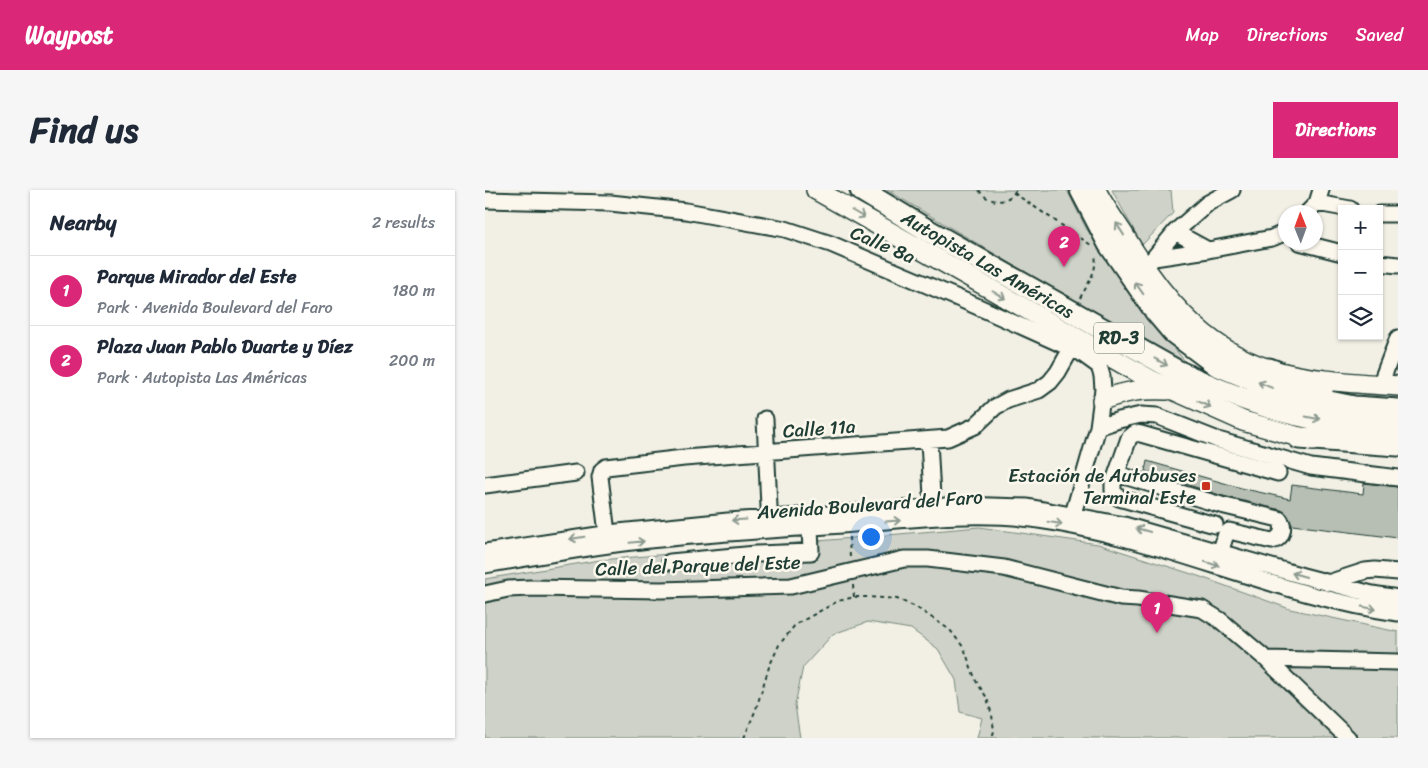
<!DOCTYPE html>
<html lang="en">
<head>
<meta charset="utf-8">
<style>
	body { margin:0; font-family:Sriracha,sans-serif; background:#f6f6f7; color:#1f2937 }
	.controls { position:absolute; right:15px; top:15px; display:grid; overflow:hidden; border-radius:0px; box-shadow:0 1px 4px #0004 }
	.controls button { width:45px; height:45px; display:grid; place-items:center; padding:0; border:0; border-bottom:1px solid #e0e1e3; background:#fff; color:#1f2937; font:25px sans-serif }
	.compass { position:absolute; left:793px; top:15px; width:45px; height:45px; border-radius:50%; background:#fff; box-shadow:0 1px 4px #0004; rotate:359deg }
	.you { position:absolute; left:385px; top:346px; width:18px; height:18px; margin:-12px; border:4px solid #fff; border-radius:50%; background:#1a73e8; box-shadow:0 0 0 8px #1a73e833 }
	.badge { display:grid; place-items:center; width:32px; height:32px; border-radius:50%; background:#db2777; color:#fff; font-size:16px; font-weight:700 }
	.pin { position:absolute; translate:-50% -41px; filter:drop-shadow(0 1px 2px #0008) }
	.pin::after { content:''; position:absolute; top:26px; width:18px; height:15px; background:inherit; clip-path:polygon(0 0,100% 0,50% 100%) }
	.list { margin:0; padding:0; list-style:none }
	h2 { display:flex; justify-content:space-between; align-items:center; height:65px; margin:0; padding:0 20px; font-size:21px }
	h2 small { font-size:16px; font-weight:400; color:#747a83 }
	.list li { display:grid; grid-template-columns:32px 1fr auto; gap:15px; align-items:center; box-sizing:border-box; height:70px; padding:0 20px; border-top:1px solid #e0e1e3 }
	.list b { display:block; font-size:19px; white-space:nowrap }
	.list p { margin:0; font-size:16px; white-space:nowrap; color:#747a83 }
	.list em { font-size:16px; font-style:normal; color:#747a83 }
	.icon { flex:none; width:28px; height:28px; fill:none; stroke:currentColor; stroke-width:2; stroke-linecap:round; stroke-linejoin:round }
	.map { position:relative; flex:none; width:913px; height:548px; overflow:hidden; border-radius:0px }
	header { display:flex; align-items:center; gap:30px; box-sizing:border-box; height:70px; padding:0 25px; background:#db2777; color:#fff }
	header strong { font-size:24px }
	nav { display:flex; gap:28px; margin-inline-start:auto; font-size:18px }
	.intro { display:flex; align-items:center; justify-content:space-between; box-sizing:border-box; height:120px; padding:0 30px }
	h1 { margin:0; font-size:35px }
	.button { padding:12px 22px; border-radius:0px; background:#db2777; color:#fff; font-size:18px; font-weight:700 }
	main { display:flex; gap:30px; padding:0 30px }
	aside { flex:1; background:#fff; border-radius:0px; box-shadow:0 1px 4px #0004 }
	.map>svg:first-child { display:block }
	.green { fill:#cfd2c8; stroke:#77887e }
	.building { fill:#b7beb3; stroke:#1f3d34 }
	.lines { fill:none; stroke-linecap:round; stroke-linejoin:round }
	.minor-casing { stroke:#1f3d34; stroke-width:19 }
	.major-casing { stroke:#1f3d34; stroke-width:22 }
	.highway-casing { stroke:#1f3d34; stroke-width:25 }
	.path { stroke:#1f3d34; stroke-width:2; stroke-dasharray:4 4; stroke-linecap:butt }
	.minor { stroke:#fbf7ec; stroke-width:15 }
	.major { stroke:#fbf7ec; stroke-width:19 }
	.highway { stroke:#fbf7ec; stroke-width:21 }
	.oneway { stroke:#8d9a90 }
	.poi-dot { fill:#c8321e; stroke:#fbf7ec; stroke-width:2 }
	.labels { text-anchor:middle; stroke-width:5; stroke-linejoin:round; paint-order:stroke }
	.shield { fill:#fbf7ec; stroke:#61756b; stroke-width:1 }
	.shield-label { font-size:18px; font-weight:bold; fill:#1f3d34 }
	.street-label { font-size:19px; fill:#1f3d34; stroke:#fbf7ec }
	.poi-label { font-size:19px; fill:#1f3d34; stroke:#fbf7ec; text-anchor:end }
</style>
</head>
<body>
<header>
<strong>Waypost</strong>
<nav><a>Map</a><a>Directions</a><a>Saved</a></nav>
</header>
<div class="intro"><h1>Find us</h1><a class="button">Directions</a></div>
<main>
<aside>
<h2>Nearby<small>2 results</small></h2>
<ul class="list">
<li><span class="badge">1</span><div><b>Parque Mirador del Este</b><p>Park · Avenida Boulevard del Faro</p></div><em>180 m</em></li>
<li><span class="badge">2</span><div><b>Plaza Juan Pablo Duarte y Díez</b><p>Park · Autopista Las Américas</p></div><em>200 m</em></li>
</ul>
</aside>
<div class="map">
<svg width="913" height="548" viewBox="0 0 913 548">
	<rect width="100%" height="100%" fill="#f2f0e5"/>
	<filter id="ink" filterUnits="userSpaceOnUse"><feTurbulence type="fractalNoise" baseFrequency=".02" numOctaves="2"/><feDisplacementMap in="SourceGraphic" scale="10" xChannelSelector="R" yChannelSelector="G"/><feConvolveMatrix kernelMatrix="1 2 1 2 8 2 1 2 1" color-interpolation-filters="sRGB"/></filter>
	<g filter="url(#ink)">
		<path class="green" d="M402,0H582L601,38L653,115L709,182Z
			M627,0H686L688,23L657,55Z
			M494,337L613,354L713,386L805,419L913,442V548H492L497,528L475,522L471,490L453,459L426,439L383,432L348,444L318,477L310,515L315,548H0V389L115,370Z"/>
		<path class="building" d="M662,271L760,299L805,309L807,295L878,304L879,293L913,297V348L807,335L802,324L796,320L738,306L660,281Z"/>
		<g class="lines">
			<g class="minor-casing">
				<path id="minor" d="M0,10L125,13L201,21L300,39L346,54L489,115L596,163L614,176L617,186L618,199L613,237L588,324
					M832,13L865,19
					M823,22L832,13L836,0
					M894,24H913
					M690,42L723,60
					M814,52L857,63
					M669,68L723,60L787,48L801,42
					M666,71L690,42L723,13L747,0
					M894,73L913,75
					M895,195L913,148
					M280,229L285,339
					M613,237L634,230L656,225L672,226L733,250L826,277L913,288
					M444,250L448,326
					M632,284L736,315L794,329C801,337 797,349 787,351L744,341L741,344L735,363
					M0,295L91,283
					M730,335L634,308L628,301V294L644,248L650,243L656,244L793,283
					M122,343L115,287L117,280L121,277L199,268L463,248L490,236L510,217L523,210L554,200L565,192L573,182L586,159
					M0,362L133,342L243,331L475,315L543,317L639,335L818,386L887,404L913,408
					M185,372L271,364L326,362L325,337
					M0,375C46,367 92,359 138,353C211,344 284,340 357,335C419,330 485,321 547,329C673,346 788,405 913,423
					M843,393L880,381L890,380L913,382
					M0,404L23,399L45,398L176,400L306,396L419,369H443L519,378L636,408L653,409L717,419L735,430L781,469L913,472
					M781,469L863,548"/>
			</g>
			<g class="major-casing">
				<path id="major" d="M331,0L668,191L758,231L828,251
					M611,0C618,15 628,28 637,42C672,100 716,159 784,179C825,191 871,193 913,196
					M617,210C642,201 655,199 682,200"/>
			</g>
			<g class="highway-casing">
				<path id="highway" d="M376,0L442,40L690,180C724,196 760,211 797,221C835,231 874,236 913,241
					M596,0L624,54L671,122L688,142L732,175L800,203L869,217L913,220
					M784,179L817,192L838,197
					M814,248L913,255"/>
			</g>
			<path class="path" d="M494,0C503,14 522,15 531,0
				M529,3L606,55
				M595,108C603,94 613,80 610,64
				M364,347L365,368
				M368,395L369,407
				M259,548L271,519L284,477L294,455L310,435L353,411L369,407H384L412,409L431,417L465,440L479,458L491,491L502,508L507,525L509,541L507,548"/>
			<use href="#minor" class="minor"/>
			<use href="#major" class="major"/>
			<use href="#highway" class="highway"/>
		</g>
		<defs><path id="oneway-shaft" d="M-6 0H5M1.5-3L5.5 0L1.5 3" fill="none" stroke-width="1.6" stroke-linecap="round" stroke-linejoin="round" transform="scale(1.25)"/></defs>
		<g class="oneway">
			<use href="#oneway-shaft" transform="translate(373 24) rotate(30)"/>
			<use href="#oneway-shaft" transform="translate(635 39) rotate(-122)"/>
			<use href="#oneway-shaft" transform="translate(654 98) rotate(-125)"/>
			<use href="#oneway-shaft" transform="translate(514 105) rotate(30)"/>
			<use href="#oneway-shaft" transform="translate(676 172) rotate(29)"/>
			<use href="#oneway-shaft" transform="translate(780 195) rotate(-157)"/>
			<use href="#oneway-shaft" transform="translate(719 214) rotate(24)"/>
			<use href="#oneway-shaft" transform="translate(828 228) rotate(12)"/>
			<use href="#oneway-shaft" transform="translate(254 330) rotate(177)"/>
			<use href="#oneway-shaft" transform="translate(408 331) rotate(-4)"/>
			<use href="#oneway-shaft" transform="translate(570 333) rotate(10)"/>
			<use href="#oneway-shaft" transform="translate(658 340) rotate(-164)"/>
			<use href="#oneway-shaft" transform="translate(92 348) rotate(171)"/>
			<use href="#oneway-shaft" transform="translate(152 352) rotate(-6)"/>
			<use href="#oneway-shaft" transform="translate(727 374) rotate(17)"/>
			<use href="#oneway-shaft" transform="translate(814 385) rotate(-164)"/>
			<use href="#oneway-shaft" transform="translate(884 418) rotate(11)"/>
		</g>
	</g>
	<rect class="poi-dot" x="716" y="291" width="10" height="10" rx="2.5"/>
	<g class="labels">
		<rect class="shield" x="609" y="132.5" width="50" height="31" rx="4"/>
		<g class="shield-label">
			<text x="634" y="154">RD-3</text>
		</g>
		<g class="street-label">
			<text transform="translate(398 54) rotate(23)" y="7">Calle 8a</text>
			<text transform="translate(503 74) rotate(30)" y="7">Autopista Las Américas</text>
			<text transform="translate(334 238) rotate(-4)" y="7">Calle 11a</text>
			<text transform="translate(385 314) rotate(-4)" y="7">Avenida Boulevard del Faro</text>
			<text transform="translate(213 375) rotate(-2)" y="7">Calle del Parque del Este</text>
		</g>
		<g class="poi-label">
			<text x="711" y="292">Estación de Autobuses<tspan x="711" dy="22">Terminal Este</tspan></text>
		</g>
	</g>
</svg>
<div class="controls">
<button>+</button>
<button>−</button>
<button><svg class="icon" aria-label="layers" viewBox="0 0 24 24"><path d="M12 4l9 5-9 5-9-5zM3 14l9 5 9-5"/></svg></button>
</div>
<svg class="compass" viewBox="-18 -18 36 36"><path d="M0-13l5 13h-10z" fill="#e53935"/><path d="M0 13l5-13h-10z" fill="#747a83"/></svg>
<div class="you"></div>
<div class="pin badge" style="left:672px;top:443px">1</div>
<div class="pin badge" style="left:579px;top:77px">2</div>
</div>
</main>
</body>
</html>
